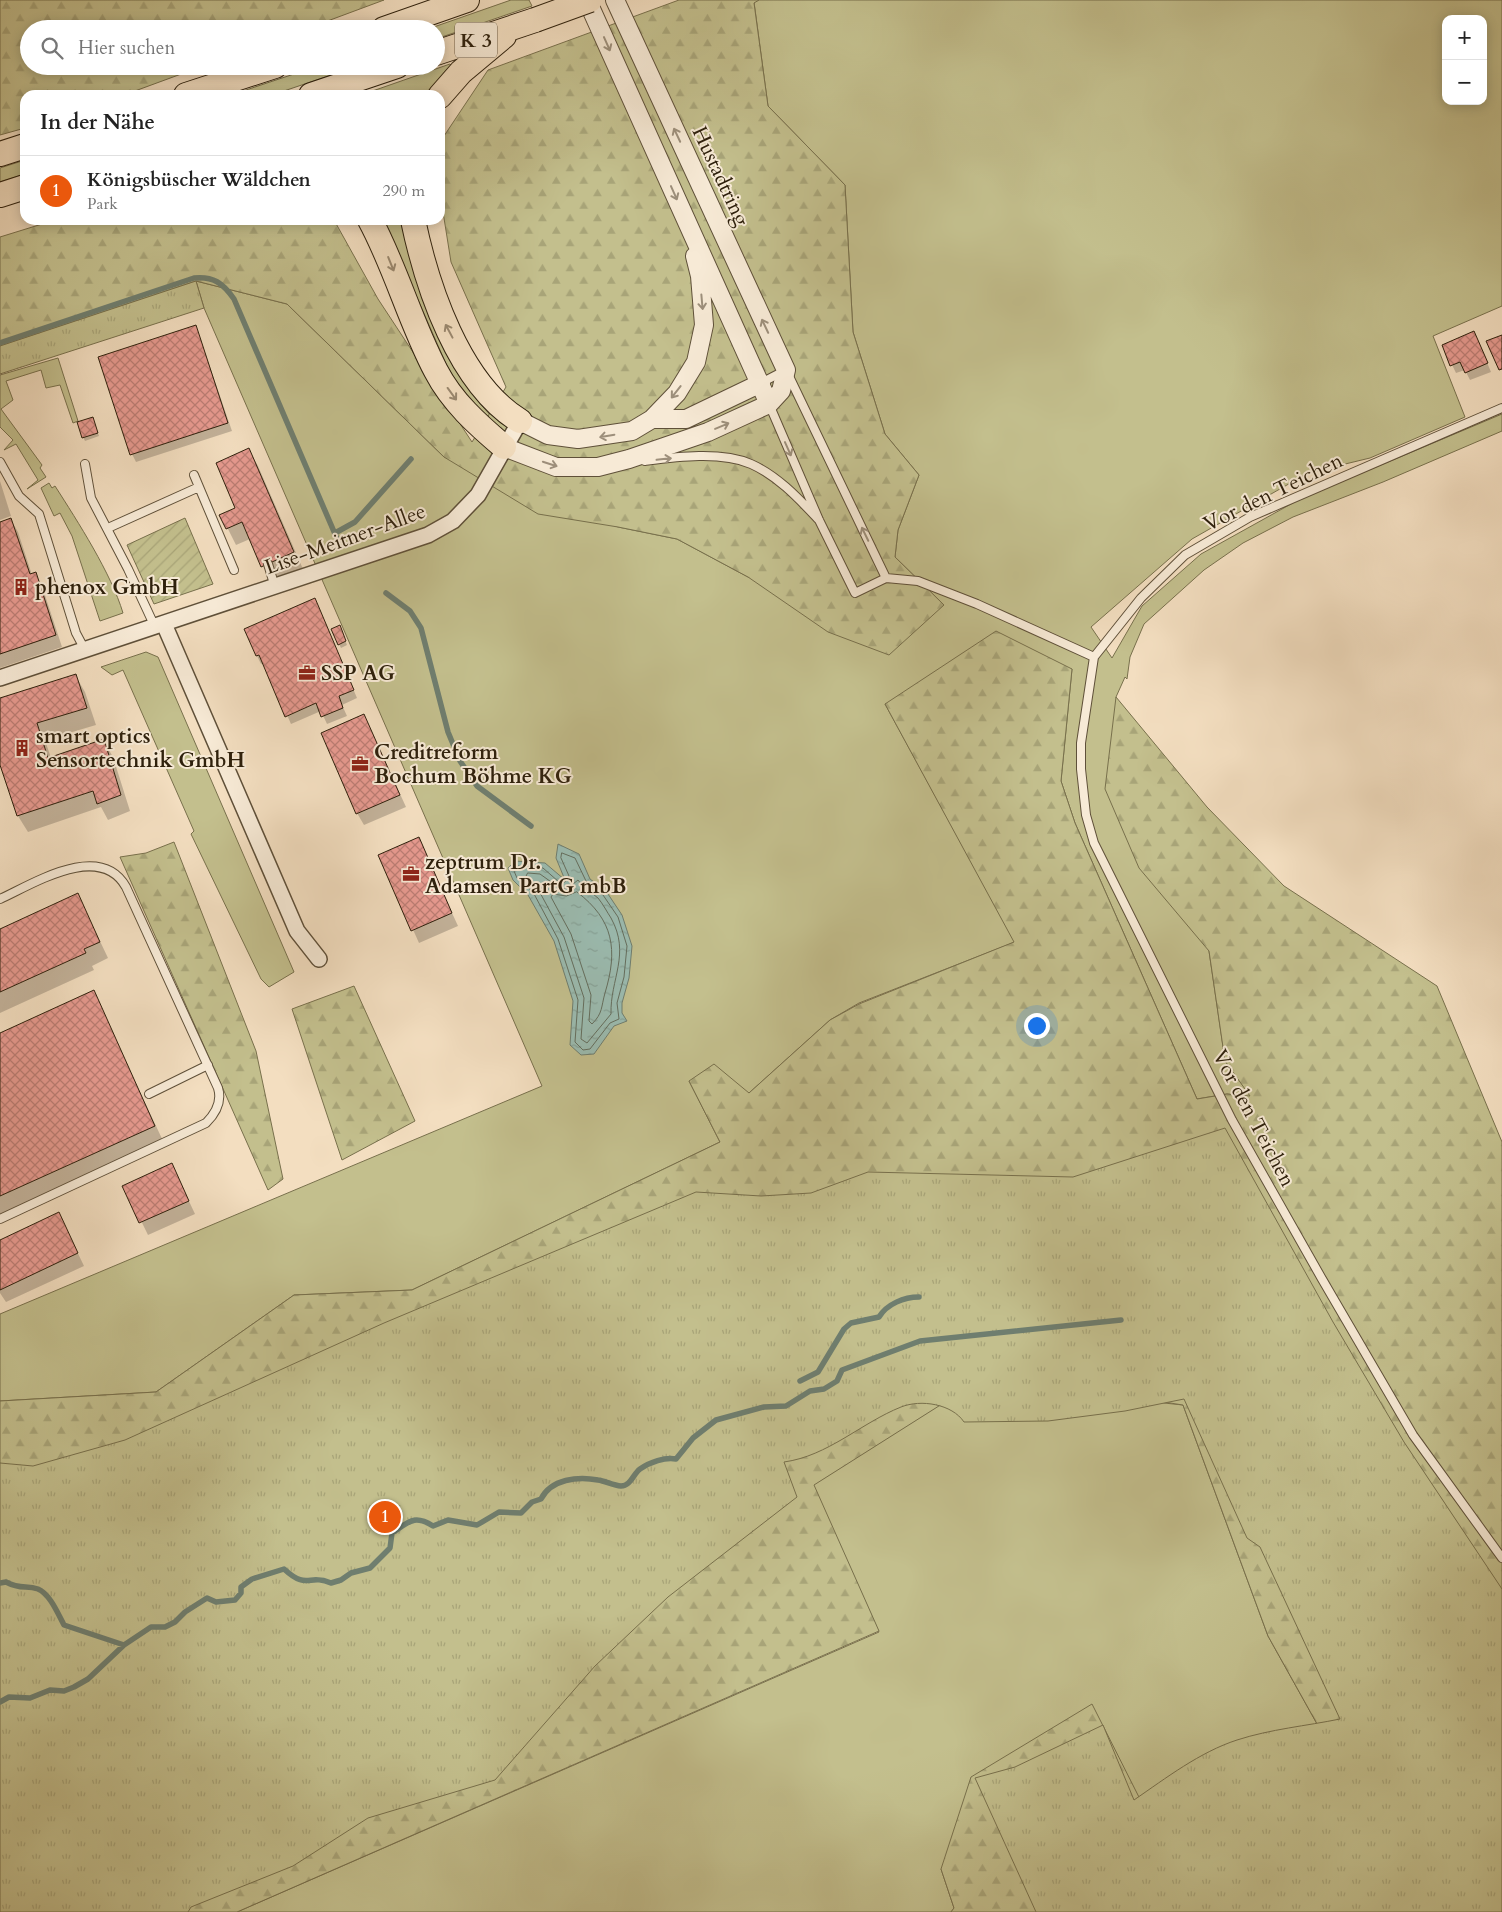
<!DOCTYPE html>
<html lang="de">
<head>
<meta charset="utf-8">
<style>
	body { margin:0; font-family:Cardo,serif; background:#f6f6f6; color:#222 }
	.controls { position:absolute; right:15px; top:15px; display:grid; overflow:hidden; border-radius:10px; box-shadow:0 2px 12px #0003 }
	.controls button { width:45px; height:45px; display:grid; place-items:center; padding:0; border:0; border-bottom:1px solid #e0e0e0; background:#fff; color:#222; font:25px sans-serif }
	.you { position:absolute; left:1036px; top:1025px; width:18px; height:18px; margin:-12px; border:4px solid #fff; border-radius:50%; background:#1a73e8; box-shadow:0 0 0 8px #1a73e833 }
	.badge { display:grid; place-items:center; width:32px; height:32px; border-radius:50%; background:#ea580c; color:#fff; font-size:16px; font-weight:700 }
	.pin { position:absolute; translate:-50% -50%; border:2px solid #fff; box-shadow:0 1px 5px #0006 }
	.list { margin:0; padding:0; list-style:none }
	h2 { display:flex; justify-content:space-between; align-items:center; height:65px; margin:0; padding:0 20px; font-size:21px }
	h2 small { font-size:16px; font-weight:400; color:#767676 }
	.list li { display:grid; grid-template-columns:32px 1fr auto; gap:15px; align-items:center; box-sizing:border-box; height:70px; padding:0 20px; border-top:1px solid #e0e0e0 }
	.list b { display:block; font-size:19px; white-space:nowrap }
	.list p { margin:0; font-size:16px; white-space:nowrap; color:#767676 }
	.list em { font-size:16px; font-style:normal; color:#767676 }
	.icon { flex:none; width:28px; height:28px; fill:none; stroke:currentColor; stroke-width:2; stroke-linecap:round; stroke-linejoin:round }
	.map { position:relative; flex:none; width:1502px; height:1912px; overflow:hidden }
	.search { position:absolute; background:#fff; box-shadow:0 2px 12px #0003; left:20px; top:20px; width:425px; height:55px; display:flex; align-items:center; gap:12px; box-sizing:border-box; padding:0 18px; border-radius:28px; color:#767676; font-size:19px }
	.panel { position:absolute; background:#fff; box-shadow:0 2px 12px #0003; left:20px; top:90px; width:425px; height:135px; border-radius:15px }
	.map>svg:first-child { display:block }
	.grass { fill:#c3bf8d; stroke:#78704c; fill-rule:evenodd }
	.forest { fill:url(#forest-firs); stroke:#78704c }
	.park { fill:url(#park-tufts); stroke:#78704c }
	.garden { fill:url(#garden-furrows); stroke:#78704c }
	.water { fill:url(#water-ripples); stroke:#6f7e6f }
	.shadow { fill:#0003 }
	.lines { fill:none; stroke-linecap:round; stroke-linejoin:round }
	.shore { stroke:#646e5e; stroke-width:1 }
	.stream { stroke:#6f7e6f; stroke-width:5.5 }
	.building { fill:url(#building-cross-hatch); stroke:#2e200c }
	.service-casing { stroke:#5f5039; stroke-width:10 }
	.minor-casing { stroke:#5f5039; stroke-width:18 }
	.tertiary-casing { stroke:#5f5039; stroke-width:20 }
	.trunk-casing { stroke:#2e200c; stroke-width:26 }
	.service { stroke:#f7ead6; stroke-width:8 }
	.minor { stroke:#f7ead6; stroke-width:15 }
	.tertiary { stroke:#f7ead6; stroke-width:18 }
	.trunk { stroke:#f3dec0; stroke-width:24 }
	.trunk-bridge-casing { stroke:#2e200c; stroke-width:26; stroke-linecap:butt }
	.trunk-bridge { stroke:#f3dec0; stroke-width:24 }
	.oneway { stroke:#9d8f7b }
	.oneway2 { stroke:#9a886f }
	.labels { text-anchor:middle; stroke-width:4; stroke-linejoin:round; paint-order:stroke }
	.shield { fill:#f7ead6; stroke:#6a5d49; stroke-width:1 }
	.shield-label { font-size:20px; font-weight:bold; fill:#2e200c }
	.street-label { font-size:21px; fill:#2e200c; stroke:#f7ead6 }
	.poi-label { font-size:21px; font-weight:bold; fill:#2e200c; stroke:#f7ead6; text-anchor:start }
</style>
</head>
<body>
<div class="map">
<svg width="1502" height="1912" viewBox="0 0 1502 1912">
	<defs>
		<pattern id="forest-firs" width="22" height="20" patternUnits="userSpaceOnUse" patternTransform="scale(1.25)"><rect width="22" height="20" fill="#c3bf8d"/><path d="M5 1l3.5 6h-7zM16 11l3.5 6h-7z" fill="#a8a478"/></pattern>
		<pattern id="park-tufts" width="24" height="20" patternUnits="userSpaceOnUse" patternTransform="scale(1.25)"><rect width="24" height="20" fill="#c3bf8d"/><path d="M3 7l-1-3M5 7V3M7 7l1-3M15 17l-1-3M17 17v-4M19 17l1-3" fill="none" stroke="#a8a478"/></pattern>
		<pattern id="garden-furrows" width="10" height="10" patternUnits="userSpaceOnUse" patternTransform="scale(1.25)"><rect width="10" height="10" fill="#c3bf8d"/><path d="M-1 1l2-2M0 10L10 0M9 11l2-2" fill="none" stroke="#a8a478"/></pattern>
		<pattern id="water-ripples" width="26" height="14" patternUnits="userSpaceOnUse" patternTransform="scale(1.25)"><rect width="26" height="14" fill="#9bbcb1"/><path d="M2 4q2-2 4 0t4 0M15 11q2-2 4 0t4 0" fill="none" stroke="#86a197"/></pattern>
		<pattern id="building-cross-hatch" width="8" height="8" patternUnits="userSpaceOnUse" patternTransform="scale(1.25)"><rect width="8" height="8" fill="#e79a90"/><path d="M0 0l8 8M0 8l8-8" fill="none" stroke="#bc7d74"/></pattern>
	</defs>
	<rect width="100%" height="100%" fill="#f3dec0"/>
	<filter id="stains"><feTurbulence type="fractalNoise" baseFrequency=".004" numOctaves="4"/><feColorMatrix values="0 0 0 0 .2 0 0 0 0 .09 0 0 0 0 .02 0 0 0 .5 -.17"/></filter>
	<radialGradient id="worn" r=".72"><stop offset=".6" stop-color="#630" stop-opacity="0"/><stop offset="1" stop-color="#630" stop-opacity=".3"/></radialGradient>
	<path class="grass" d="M511,0H529L532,6L436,39V29H428Z
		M759,0H1502V306L1433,336L1465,417L1370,458L1308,473L1192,539L1091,627L1112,658L1142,606L1201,554L1300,499L1502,414V431L1383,482L1293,517L1243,543L1204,570L1144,624L1130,657L1127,679L1125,677L1116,697L1209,951L1225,1060L1251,1097L1227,1094L1197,1099L1075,823L1061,781L1072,669L885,704L1015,942L859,1003L830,1020L749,1093L689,1081L720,1142L412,1290L294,1295L156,1392L0,1401V1314L542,1086L204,308L196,281L287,304L444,457L618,527L677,539L748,577L944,605L895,557L898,530L919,475L885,434L853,332L845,185L768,106L754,2ZM1446,19H1483V101H1446Z
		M450,64L452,66L427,95H361Z
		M318,66H358L272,95H231Z
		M25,160V174L0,182V168Z
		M383,220H402C415,289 444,367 493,418L491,422L465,396L447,366Z
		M58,358L78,421L73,423L60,385L46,388L41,370L6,381L13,400L1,409L42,465L40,468L46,477L27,489L38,480L16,444L4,450L13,440L0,427V375Z
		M49,483L52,488L55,486C78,522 111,573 123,613L100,621L72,536L60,513L54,516L41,488Z
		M146,652L158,657L294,972L269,987L261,979L191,834L194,831L123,670L112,675L101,667Z
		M974,1383L1183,1405L1268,1636L1422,1912L941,1869L954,1908L951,1912H237L879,1632L813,1485Z"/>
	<path class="forest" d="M0,0H384L306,29H29V66H203L124,95H25V128L0,135Z
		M679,0H759L754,3L768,106L845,185L853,332L885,434L919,475L898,530L895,557L944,605L889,655L828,632L748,577L677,539L618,527L538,514L444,457L287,304L196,281L0,346V237L55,220H334L378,299L472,442L506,387L451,262L440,193V142L488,70Z
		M996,631L1072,669L1061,781L1075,823L1197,1099L1227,1094L1250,1096L1225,1061L1209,951L1139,868L1105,789L1116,697L1207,807L1284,886L1437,986L1502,1142V1912H1422L1268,1636L1183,1405L1151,1400L1089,1179L0,1647V1401L156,1392L294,1295L412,1290L720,1142L689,1081L714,1064L749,1093L830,1020L859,1004L1014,942L885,704Z
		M174,842L256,1051L283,1179L268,1190L120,857L146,853Z
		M354,986L415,1121L342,1160L292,1009Z
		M912,1397L942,1404L814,1485L879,1631L237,1912H0V1738Z
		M1092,1704L1197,1912H951L954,1908L941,1869L971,1777Z"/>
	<path class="park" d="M196,281L204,308L0,374V346Z
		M1225,1128L1333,1322L1404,1442L1502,1589V1912H1036L975,1778L1015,1767L1103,1725L1134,1800C1166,1778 1200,1752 1237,1740C1271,1729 1306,1726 1340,1719L1260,1547L1247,1538L1184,1399L1125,1411L1048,1421L964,1422C952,1404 921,1399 901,1407C861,1423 828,1456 784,1462L797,1497L668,1597L595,1666L495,1780L368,1818L293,1866L191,1907L188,1912H0V1463L33,1466L125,1440L384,1323L696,1192L761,1196L811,1193L868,1172L1073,1177Z"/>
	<path class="garden" d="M185,518L213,584L154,604L127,545Z"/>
	<path class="water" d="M558,844L579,854L590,879L606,891L622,915L632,946L629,978L622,1003V1013L627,1021L614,1026L594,1054L581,1055L570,1045L573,1001L554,941L528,895L513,880L508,868L515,861L545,863L565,880L556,858Z"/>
	<path class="shadow" d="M196,326L232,431L136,462L132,454Z
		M1478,341L1491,372L1470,380L1465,370L1456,373L1443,346Z
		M94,422L99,436L85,441L83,437Z
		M249,450L258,466L303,569L272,583L250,539L236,545L221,515L237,508Z
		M0,481L11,516L0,520Z
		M11,520L18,532L32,575L35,573L42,586L62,647L0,668V523Z
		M319,608L357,698L342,705L347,716L327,724L321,711L291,724L264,663L261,664L257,656L245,629Z
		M341,630L347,645L341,648L339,644Z
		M75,675L85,692L96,725L45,740L51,758L103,740L113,757L130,811L108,820L101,807L28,832L18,816L0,761V699Z
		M364,715L406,807L364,825L357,813Z
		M418,839L458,926L419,943L380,856Z
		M78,895L108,958L92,966L94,970L0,1013V930Z
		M93,992L164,1143L0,1217V1034Z
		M172,1165L195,1214L148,1235L124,1186Z
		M59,1214L84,1266L6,1302L0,1293V1241Z"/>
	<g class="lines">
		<path class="shore" d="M562,853L575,858L586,881L603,895L618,917L627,946L624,977L617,1003L619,1019L610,1023L590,1049L583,1050L575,1042L578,1000L558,939L533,892L517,878L514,871L518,866L543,868L559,882H565L569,876L561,858Z
			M528,873L540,874L561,889L568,888L578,880C583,888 591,892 598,898C603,904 607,912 611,918C631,954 610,979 611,1014L587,1043L581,1039L584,998L564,937L538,889L526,877Z
			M577,892C614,920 618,950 605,993C601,1007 603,1013 592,1024L589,1021L591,995L571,934L551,897L553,894L566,896Z"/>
		<path class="stream" d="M0,343L194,278C213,276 223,283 234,299L338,541
			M335,533L355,522L411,459
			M386,593L410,611L421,628L448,732L460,761L477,786L531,826
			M800,1381L818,1372L844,1329L851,1323L879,1317C887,1304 904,1297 919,1297
			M0,1583L6,1582C21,1590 26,1585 38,1589C50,1594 58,1614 64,1625L124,1645
			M0,1702L9,1697L30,1698L50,1690L64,1691L74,1687L88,1679L124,1645L151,1627H165L175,1622L185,1612L207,1598L216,1602L235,1600L241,1593V1587L252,1579L284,1569C308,1591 308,1573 331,1583L341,1580L351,1573L370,1568L390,1548L392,1533C409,1522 414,1514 433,1526L448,1520L477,1525L499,1512L521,1513L532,1502L541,1499C551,1479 578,1476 598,1480C605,1481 613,1485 621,1486C631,1486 633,1474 640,1469C650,1462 665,1457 676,1459L693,1438L716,1420L764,1407L786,1406L810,1391L824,1389L837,1381L842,1370L920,1341L1121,1320"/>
	</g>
	<path class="building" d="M196,325L228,423L130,455L98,357Z
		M1474,331L1488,363L1465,373L1460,362L1450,366L1442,345Z
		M1502,335V369L1499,370L1486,341Z
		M93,417L98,433L82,438L77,422Z
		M249,448L294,552L261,567L242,522L226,529L219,515L235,508L216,463Z
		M11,518L30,574L36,572L56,635L0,654V522Z
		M315,598L354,690L339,696L343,708L321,717L316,703L285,717L259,655L256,656L244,629Z
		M340,625L346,641L338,645L331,629Z
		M76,674L87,708L37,723L48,758L104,739L121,795L97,804L93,791L17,816L0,765V698Z
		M364,714L400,795L356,814L321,733Z
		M419,837L452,913L411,931L378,855Z
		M78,893L100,942L84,949L86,953L0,992V929Z
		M94,990L155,1126L0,1196V1033Z
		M172,1163L189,1201L139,1223L122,1186Z
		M59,1212L78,1253L0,1290V1240Z"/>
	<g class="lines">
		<g class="service-casing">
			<path id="service" d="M761,383L786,370L886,578
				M769,404L819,520L855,593L886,578
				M1502,408L1250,517L1185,555L1141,598L1094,657L1081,743V769L1086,815L1094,843L1232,1120L1322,1279L1413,1435L1502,1558
				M645,461C676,457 721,451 751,464C778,476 799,499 819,520
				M0,462L19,496L39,514L76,633L85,650
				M85,464L91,498L128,569L155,627
				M194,475L234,570
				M108,528L199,487
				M268,564L275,587
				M886,578L918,581L977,604L1094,657
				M0,899C33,884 100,841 126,887L218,1088C222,1101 216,1113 206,1123L0,1219
				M149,1094L208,1065"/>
		</g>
		<g class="minor-casing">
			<path id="minor" d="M164,624L297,931L319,959
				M0,678L428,535L453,521L478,495L520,421"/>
		</g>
		<g class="tertiary-casing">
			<path id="tertiary" d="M587,0L769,404
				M652,419H686L761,383
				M520,421L548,435L578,439L632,431L652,419L677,393L696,362L704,325L700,276L695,256
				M504,447L556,467H598L629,459L708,432L769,404L781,391L786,370L615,0"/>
		</g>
		<g class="trunk-casing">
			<path id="trunk" d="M384,29L467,0
				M436,53L535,20
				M186,95L275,66
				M311,95L397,66
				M440,96L461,72L504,36
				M0,154L25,146
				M0,195L25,187
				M370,220C396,268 410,322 436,371C452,402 478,425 504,447
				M413,220C427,287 459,384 520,421"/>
		</g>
		<use href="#service" class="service"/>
		<use href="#minor" class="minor"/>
		<use href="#tertiary" class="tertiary"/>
		<use href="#trunk" class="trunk"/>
		<g class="trunk-bridge-casing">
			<path id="trunk-bridge" d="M535,20L590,0"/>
		</g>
		<use href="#trunk-bridge" class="trunk-bridge"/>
	</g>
	<defs><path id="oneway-shaft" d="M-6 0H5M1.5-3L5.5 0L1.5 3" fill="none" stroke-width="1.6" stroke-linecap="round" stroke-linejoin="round" transform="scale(1.25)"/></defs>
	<g class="oneway">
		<use href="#oneway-shaft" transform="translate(607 44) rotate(66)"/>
		<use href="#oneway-shaft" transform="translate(677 135) rotate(-115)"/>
		<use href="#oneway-shaft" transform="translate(674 193) rotate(66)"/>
		<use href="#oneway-shaft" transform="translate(702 302) rotate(85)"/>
		<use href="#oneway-shaft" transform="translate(765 326) rotate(-115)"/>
		<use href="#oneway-shaft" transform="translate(676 392) rotate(128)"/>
		<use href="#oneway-shaft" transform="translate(722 426) rotate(-23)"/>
		<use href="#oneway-shaft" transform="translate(607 436) rotate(170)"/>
		<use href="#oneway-shaft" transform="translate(788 449) rotate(66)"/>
		<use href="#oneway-shaft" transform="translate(664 459) rotate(-6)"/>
		<use href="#oneway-shaft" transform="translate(550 464) rotate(18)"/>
		<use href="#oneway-shaft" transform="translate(865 534) rotate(-116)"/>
	</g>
	<g class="oneway2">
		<use href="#oneway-shaft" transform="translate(391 264) rotate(68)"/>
		<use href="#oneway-shaft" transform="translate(449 331) rotate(-118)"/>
		<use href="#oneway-shaft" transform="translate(452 394) rotate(54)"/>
	</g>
	<defs>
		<g id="building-bare" transform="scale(1.35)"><path d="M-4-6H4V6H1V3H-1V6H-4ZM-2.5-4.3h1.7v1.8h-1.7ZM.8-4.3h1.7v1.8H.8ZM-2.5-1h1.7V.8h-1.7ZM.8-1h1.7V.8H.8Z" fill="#8f2418" stroke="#f7ead6" stroke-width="2.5" paint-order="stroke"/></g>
		<g id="office-bare" transform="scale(1.35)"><path d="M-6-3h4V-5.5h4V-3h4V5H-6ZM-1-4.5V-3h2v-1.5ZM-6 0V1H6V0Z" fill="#8f2418" stroke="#f7ead6" stroke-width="2.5" paint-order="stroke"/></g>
	</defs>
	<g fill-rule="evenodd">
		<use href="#building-bare" x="21" y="587"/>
		<use href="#office-bare" x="307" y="673"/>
		<use href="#building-bare" x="22" y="748"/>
		<use href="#office-bare" x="360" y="764"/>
		<use href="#office-bare" x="411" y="874"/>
	</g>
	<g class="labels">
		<rect class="shield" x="455" y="22.5" width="42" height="35" rx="4"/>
		<g class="shield-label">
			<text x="476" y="47">K 3</text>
		</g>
		<g class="street-label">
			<text transform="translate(721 176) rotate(65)" y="7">Hustadtring</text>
			<text transform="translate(1273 492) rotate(-26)" y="7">Vor den Teichen</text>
			<text transform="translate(345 539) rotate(-20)" y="7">Lise-Meitner-Allee</text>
			<text transform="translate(1254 1118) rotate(62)" y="7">Vor den Teichen</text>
		</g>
		<g class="poi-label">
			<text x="35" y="594">phenox GmbH</text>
			<text x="321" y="680">SSP AG</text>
			<text x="36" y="743">smart optics<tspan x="36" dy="24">Sensortechnik GmbH</tspan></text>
			<text x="374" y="759">Creditreform<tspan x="374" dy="24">Bochum Böhme KG</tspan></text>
			<text x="425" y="869">zeptrum Dr.<tspan x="425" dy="24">Adamsen PartG mbB</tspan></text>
		</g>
	</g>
	<rect width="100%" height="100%" filter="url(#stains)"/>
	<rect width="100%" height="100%" fill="url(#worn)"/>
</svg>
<div class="controls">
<button>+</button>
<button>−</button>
</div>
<div class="you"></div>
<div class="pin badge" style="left:385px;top:1517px">1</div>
<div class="search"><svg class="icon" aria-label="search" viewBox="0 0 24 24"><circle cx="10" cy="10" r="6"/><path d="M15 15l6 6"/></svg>Hier suchen</div>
<section class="panel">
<h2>In der Nähe<small></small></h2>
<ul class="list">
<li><span class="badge">1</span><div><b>Königsbüscher Wäldchen</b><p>Park</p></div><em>290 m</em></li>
</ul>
</section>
</div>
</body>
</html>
